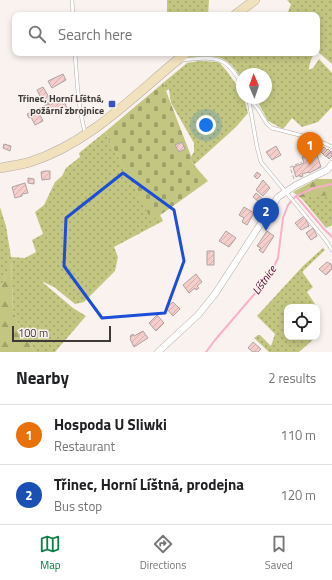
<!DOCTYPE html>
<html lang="en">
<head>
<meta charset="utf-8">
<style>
	body { margin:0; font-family:"Titillium Web",sans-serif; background:#f6f6f6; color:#202124 }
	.controls { position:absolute; right:12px; bottom:12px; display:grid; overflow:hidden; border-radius:8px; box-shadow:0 2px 6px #0003 }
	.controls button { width:36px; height:36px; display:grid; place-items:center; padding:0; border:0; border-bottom:1px solid #e0e0e0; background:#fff; color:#202124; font:20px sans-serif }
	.compass { position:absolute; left:236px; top:68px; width:36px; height:36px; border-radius:50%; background:#fff; box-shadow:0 2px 6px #0003; rotate:358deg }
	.scale { position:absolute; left:12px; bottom:10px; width:99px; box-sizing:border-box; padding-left:4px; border:2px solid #3c3937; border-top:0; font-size:11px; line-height:14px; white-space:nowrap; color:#3c3937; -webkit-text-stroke:3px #faf2ee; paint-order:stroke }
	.you { position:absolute; left:206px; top:125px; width:14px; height:14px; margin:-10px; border:3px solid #fff; border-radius:50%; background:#1a73e8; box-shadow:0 0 0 6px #1a73e833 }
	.badge { display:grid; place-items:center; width:26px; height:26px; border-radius:50%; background:#0b8043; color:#fff; font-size:13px; font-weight:700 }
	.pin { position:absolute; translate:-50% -33px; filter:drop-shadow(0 1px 2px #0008) }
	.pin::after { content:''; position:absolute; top:21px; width:14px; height:12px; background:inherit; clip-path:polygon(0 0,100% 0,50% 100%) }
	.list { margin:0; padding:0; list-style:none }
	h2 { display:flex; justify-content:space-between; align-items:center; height:52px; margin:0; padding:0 16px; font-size:17px }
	h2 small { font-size:13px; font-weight:400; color:#757577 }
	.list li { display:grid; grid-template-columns:26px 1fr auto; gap:12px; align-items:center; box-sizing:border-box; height:60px; padding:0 16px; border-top:1px solid #e0e0e0 }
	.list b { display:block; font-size:15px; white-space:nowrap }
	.list p { margin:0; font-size:13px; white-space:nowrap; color:#757577 }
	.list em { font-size:13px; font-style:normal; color:#757577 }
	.icon { flex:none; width:22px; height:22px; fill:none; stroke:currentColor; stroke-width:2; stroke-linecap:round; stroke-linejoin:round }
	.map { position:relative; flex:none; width:332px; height:352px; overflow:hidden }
	.search { position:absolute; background:#fff; box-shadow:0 2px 6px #0003; left:12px; right:12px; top:12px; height:44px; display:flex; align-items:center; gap:10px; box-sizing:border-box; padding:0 14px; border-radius:8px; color:#757577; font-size:15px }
	.sheet { height:172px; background:#fff }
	nav { display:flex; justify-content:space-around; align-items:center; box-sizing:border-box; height:56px; border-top:1px solid #e0e0e0; background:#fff; font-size:11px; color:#757577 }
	nav a { display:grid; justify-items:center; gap:2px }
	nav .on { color:#0b8043 }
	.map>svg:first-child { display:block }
	.grass { fill:url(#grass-dots) }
	.forest { fill:url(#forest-firs) }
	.cemetery { fill:url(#cemetery-stones) }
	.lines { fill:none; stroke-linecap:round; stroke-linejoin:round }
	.stream { stroke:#f8afca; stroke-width:2 }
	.building { fill:url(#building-hatch); stroke:#aca3a2 }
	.lane-casing { stroke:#b3aca7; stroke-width:4 }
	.street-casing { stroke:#b3aca7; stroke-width:7 }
	.secondary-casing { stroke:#b3aca7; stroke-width:10 }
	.path { stroke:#b5afab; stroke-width:1; stroke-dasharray:4 2; stroke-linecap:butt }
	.lane { stroke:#fff; stroke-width:3 }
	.street { stroke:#fff; stroke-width:6 }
	.secondary { stroke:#f1e1bd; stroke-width:9 }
	.marked { fill:none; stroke:#1d4ed8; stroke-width:3; stroke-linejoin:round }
	.poi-dot { fill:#3951c3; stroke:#faf2ee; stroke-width:1.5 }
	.labels { text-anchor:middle; stroke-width:3; stroke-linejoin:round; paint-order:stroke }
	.poi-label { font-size:10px; font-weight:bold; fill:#3c3937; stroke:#faf2ee; text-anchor:end }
	.water-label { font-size:11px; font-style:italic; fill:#52032e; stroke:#faf2ee }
</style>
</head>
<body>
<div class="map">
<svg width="332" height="352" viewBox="0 0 332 352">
	<defs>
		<pattern id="grass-dots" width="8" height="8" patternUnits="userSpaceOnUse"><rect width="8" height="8" fill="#c3c681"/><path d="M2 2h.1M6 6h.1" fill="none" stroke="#a0a26a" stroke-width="1.8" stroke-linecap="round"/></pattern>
		<pattern id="forest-firs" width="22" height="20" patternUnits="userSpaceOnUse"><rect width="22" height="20" fill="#c3c681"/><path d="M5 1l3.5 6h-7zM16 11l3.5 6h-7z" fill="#a0a26a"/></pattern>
		<pattern id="cemetery-stones" width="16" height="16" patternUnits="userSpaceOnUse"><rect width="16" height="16" fill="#c3c681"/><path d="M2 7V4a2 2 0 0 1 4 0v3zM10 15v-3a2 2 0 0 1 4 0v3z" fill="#a0a26a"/></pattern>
		<pattern id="building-hatch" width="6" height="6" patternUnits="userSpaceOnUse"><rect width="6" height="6" fill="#f5cdca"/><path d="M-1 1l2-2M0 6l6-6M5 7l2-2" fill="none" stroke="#d3b1ae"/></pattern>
	</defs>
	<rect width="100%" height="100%" fill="#faf2ee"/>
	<path class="grass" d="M167,0H209L208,15H167Z
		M287,0H332V64L317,51V15H285L288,12L291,4Z
		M194,53H315C311,58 309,64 309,70L313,68L319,59L332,73V107L318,122L302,127L292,118L283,129L268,121L259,104L255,103L250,98H266V74H242V79C225,53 218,56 189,57Z
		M200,61L217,62L220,63L229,74L242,93V98H244L248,113L236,127L194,165L190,158L194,152V143L171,103L169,89L166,91L163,83L187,63Z
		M105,132L152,220L160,215L163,221L114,247L118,257L115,271L84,302L75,304L54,287L41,281L73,308L86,316L55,352H35L20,330L13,310L11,259L4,281L0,287V207L6,226L11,257L25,258L36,252L32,240L43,234L35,212L44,205L55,182L62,176L66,168L80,157L79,153Z
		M326,194L332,195V225L326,228L303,200L309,197Z
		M323,248L325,250L303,271V273L313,287L307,292L317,307H287V337L315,338L299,352H269L254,338L258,335H260L271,346L275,334L257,316L303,266Z"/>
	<path class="forest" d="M317,179H332V195L309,197L303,200L293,192Z
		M11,257L13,310L20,330L35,352H0V287L4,281Z"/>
	<path class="cemetery" d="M163,83L191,156L190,158L194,165L208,181L152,221L105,132Z"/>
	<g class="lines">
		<path class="stream" d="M296,196L324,229L332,237
			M206,352L215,340L269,277L278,258L283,218L288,205L296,196L314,188L332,184"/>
	</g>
	<path class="building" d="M63,74L66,80L52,88L48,81Z
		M43,87L50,99L43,102L37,90Z
		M56,98L58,101L63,99L67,108L53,115L48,102Z
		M48,102L50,108L39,113L43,121L35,125L31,117L29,118L27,114L48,104Z
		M182,142L185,149L179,152L175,145Z
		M4,144L11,146L10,151L3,148Z
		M276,146L281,155L272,160L266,152Z
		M324,147L327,150L323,154L320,151Z
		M328,149L331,152L326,157L323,154Z
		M331,151L332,156L329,159L326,156Z
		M316,152L321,167L309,173V172L302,174L303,176L300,177V175L296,177L293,167L304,163L302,157Z
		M45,171H50V179L42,180L41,172Z
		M257,172L261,175L257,179L254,176Z
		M28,178L34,179V184L28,183Z
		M263,180L270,188L263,196L256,190Z
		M25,183L28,193L22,194V196L15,198L12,187Z
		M256,193L263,199L260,203L253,197Z
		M244,207L254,213L247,225L242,222L244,218L239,215Z
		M304,216L309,226L301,230L295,223Z
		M313,228L317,236L311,240L306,233Z
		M226,231L236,238L229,247L219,241Z
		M267,231L274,236L263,253L259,250L261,248L257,246Z
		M207,251H214V265H207Z
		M327,262L331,264L332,269L326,275L319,269Z
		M196,274L202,282L197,286L199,288L196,290L195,288L189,293L183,285Z
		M173,302L180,309L173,316L166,308Z
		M157,315L164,323L156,331L149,323Z
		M143,331L148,338L134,347L130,339L131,338L130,336L133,334L134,336Z
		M253,342L261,349L258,352H253L248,348Z"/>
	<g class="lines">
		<g class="lane-casing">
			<path id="lane" d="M72,0L73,15
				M75,53C77,80 78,107 85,132
				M182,60C214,57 226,54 242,85
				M248,98L258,109L267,124L272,128L315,139L332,147
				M249,101L257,147L261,162L327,242L332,250"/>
		</g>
		<g class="street-casing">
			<path id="street" d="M158,352L198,315L215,294L278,197L296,185L327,170L332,164"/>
		</g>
		<g class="secondary-casing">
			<path id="secondary" d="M235,15L255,0
				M0,168C10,166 20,165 30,162C91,143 137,92 186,53"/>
		</g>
		<path class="path" d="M294,179L290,167L302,162"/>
		<use href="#lane" class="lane"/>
		<use href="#street" class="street"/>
		<use href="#secondary" class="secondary"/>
	</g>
	<path class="marked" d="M123,173L174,210L184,261L165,313L102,318L64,266L66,218Z"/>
	<rect class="poi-dot" x="108" y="100" width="8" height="8" rx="2"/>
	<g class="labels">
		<g class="poi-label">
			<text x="104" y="102">Třinec, Horní Líštná,<tspan x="104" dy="12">požární zbrojnice</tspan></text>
		</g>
		<g class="water-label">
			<text transform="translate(264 280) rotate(-55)" y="4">Líštnice</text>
		</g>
	</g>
</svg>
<div class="controls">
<button><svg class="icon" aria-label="locate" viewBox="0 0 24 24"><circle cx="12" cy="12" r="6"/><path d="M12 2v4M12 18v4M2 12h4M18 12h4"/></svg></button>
</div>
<svg class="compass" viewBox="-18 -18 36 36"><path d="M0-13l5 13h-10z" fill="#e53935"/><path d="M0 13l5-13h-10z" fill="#757577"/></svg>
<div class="scale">100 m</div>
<div class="you"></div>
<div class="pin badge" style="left:310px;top:165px;background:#e8710a">1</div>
<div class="pin badge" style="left:266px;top:231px;background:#1a4fb4">2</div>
<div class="search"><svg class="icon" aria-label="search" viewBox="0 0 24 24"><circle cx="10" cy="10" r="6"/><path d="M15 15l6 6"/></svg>Search here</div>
</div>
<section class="sheet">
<h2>Nearby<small>2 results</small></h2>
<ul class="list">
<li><span class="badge" style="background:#e8710a">1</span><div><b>Hospoda U Sliwki</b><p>Restaurant</p></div><em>110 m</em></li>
<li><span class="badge" style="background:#1a4fb4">2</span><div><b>Třinec, Horní Líštná, prodejna</b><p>Bus stop</p></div><em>120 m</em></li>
</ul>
</section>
<nav>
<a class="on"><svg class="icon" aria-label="map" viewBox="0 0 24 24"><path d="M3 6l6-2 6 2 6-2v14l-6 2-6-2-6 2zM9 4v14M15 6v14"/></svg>Map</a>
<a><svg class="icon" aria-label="directions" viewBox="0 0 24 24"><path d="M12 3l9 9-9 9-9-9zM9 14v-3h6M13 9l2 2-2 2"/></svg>Directions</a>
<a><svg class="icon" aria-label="saved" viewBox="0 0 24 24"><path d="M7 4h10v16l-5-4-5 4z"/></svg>Saved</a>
</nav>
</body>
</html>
